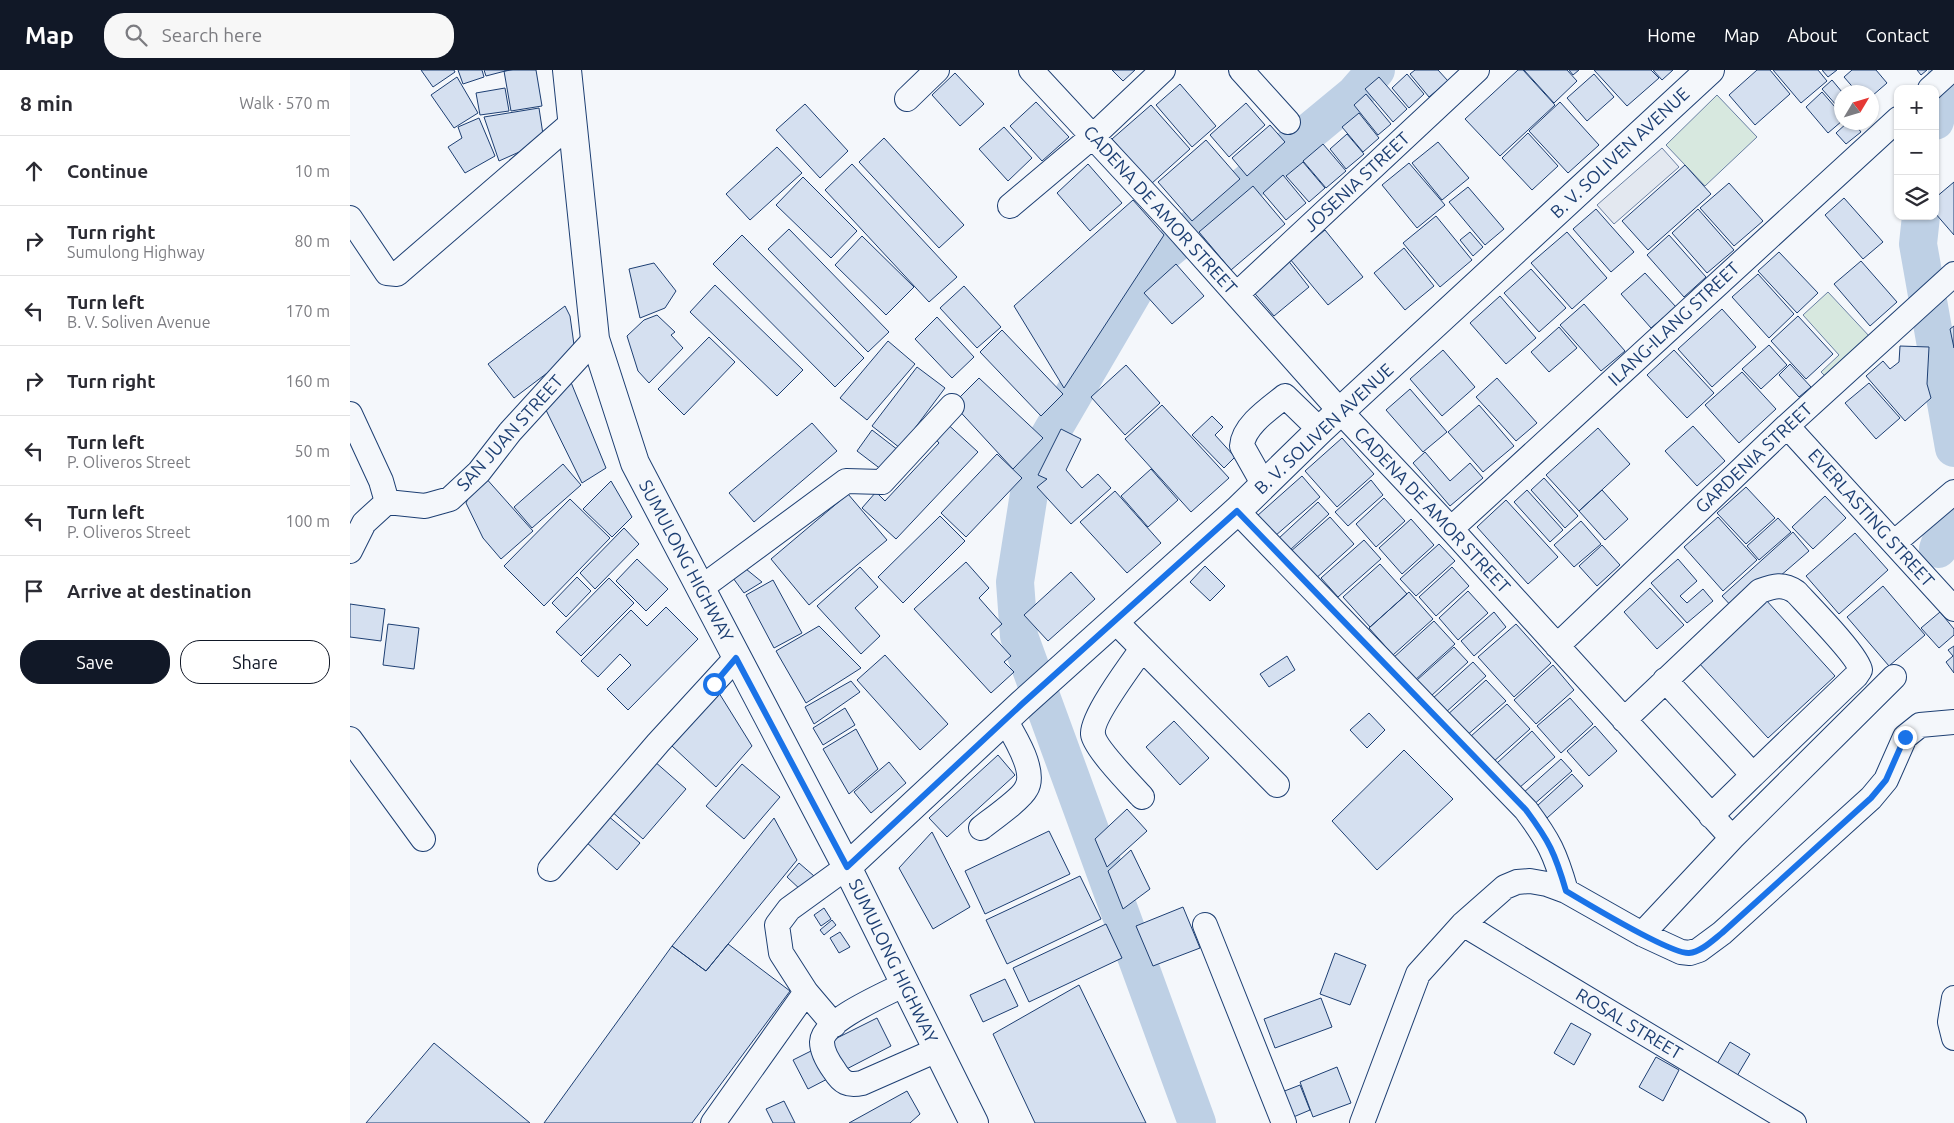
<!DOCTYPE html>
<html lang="en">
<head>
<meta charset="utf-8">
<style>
	body { margin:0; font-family:Ubuntu,sans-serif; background:#f7f7f7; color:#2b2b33 }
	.controls { position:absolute; right:15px; top:15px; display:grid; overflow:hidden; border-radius:10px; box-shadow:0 1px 4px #0004 }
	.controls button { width:45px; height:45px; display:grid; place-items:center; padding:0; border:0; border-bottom:1px solid #e1e1e2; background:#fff; color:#2b2b33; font:25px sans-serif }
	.compass { position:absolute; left:1484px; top:15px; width:45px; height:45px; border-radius:50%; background:#fff; box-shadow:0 1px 4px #0004; rotate:52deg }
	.stop { position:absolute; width:15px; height:15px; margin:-11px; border:4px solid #1a73e8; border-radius:50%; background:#fff }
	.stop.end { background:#1a73e8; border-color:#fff; box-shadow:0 1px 5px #0008 }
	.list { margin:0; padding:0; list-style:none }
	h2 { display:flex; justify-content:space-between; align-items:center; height:65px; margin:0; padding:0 20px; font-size:21px }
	h2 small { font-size:16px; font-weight:400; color:#7c7c81 }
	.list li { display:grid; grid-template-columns:32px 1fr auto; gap:15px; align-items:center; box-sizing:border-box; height:70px; padding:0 20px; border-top:1px solid #e1e1e2 }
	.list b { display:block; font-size:19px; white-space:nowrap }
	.list p { margin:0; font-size:16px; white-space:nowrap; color:#7c7c81 }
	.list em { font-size:16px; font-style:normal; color:#7c7c81 }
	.actions { display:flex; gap:10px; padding:15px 20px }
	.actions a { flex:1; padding:11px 0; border:1px solid #111827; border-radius:20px; text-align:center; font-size:18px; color:#111827 }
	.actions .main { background:#111827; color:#fff }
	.icon { flex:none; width:28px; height:28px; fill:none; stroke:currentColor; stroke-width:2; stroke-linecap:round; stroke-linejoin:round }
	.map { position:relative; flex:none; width:1604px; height:1053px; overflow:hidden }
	header { display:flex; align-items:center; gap:30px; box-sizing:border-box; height:70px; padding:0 25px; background:#111827; color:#fff }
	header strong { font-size:24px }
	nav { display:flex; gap:28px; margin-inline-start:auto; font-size:18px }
	.search { width:350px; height:45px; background:#f7f7f7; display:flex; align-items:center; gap:12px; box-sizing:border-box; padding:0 18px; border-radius:20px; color:#7c7c81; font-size:19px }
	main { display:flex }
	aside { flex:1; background:#fff }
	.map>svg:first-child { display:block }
	.green { fill:#d7e8df; stroke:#687fa3 }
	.parking { fill:#e3e8f0; stroke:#687fa3 }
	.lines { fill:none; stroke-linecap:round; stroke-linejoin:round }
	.river { stroke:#bed0e5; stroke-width:38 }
	.building { fill:#d5e0f0; stroke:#1d3f73 }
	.minor-casing { stroke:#1d3f73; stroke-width:26 }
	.major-casing { stroke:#1d3f73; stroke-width:30 }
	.minor { stroke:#f4f7fb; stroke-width:24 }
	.major { stroke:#f4f7fb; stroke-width:28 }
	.route { stroke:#1a73e8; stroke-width:6 }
	.labels { text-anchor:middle; stroke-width:4; stroke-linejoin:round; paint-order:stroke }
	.street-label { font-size:18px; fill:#1d3f73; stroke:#f4f7fb }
</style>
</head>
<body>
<header>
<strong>Map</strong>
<div class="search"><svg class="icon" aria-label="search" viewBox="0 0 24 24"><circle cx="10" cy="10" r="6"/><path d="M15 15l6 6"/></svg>Search here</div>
<nav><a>Home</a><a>Map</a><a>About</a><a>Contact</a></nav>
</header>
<main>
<aside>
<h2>8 min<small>Walk · 570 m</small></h2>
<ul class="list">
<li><svg class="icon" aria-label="ahead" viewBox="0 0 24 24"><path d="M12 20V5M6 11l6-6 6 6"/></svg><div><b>Continue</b></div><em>10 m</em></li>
<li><svg class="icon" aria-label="right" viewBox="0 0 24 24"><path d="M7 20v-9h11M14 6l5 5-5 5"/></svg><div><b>Turn right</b><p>Sumulong Highway</p></div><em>80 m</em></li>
<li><svg class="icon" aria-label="left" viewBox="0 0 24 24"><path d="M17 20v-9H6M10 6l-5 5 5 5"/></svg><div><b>Turn left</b><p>B. V. Soliven Avenue</p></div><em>170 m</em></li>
<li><svg class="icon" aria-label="right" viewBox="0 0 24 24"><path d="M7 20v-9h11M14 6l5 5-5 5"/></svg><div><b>Turn right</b></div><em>160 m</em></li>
<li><svg class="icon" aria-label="left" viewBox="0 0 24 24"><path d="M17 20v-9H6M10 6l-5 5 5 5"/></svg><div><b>Turn left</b><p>P. Oliveros Street</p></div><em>50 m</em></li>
<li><svg class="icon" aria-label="left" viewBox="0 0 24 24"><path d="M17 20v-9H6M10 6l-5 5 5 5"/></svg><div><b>Turn left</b><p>P. Oliveros Street</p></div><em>100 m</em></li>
<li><svg class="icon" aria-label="arrive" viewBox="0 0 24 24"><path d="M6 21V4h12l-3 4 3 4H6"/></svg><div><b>Arrive at destination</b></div></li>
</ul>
<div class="actions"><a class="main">Save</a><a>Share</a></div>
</aside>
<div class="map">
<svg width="1604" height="1053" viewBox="0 0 1604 1053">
	<rect width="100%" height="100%" fill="#f4f7fb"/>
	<path class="green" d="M1367,25L1407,67L1355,116L1316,75Z
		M1478,222L1520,267L1476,307L1471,302L1489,285L1453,245Z"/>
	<path class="parking" d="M1312,78L1329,97L1264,154L1247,135Z"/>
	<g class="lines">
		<path class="river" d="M1585,51L1598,0
			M1571,146L1568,174L1604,378
			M1588,479L1604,435
			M847,1053L669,566L665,512L684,392L799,195L1005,24L1026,0"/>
	</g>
	<path class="building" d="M71,0H104L105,2L83,17Z
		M108,0H132L134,7L113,14Z
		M134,0H159L136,6Z
		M163,0H186L192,36L161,41L154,1Z
		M762,0H785L773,11Z
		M1065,0H1088L1098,11L1079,27L1060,4Z
		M1168,0H1173L1205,35L1150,86L1115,49Z
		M1174,0H1217L1227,11L1204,33Z
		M1219,0H1229L1223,5Z
		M1244,0H1301L1309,8L1277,36Z
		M1303,0H1323L1312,10Z
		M1407,0H1420L1440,24L1405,55L1379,25Z
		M1423,0H1468L1477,11L1451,33Z
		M1472,0H1487L1478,7Z
		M1502,0H1526L1537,13L1522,26V22H1507L1494,7Z
		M1567,0H1577L1571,5Z
		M605,3L634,34L610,56L582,25Z
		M1057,4L1074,24L1059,38L1042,18Z
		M1244,4L1264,27L1237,51L1217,28Z
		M107,7L128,43L104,58L81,25Z
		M1029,7L1057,39L1043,52L1015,19Z
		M1482,10L1492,22V32L1487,36L1472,19Z
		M830,14L866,56L842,77L806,35Z
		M155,18L159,41L130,45L126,23Z
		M1472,22L1492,45V51L1478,63L1456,37Z
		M1016,24L1041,54L1028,65L1004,35Z
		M686,32L719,67L692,91L660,56Z
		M1210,32L1249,75L1218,103L1179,61Z
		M896,33L915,55L879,87L860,65Z
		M455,34L498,81L470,108L426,60Z
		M801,35L840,79L801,114L762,69Z
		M189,38L194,71L149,91L134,47Z
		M1009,43L1029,68L1013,82L992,57Z
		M129,48L145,86L115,103L98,77L112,68L108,57Z
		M1498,52H1503L1511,62L1496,74L1486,63Z
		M920,55L935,72L897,106L882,88Z
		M654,57L682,88L658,111L629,79Z
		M1178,63L1208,96L1182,120L1152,88Z
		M997,64L1014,84L996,99L980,79Z
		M534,68L614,155L589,178L509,92Z
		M856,70L890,109L842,151L808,112Z
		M1088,72L1119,108L1092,130L1062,93Z
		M973,74L996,101L976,118L953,91Z
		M427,77L452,103L400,150L376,124Z
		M953,92L975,118L959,132L936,106Z
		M1059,93L1095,135L1067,158L1032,115Z
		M502,94L607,207L579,232L475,120Z
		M738,94L772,133L740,161L707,123Z
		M1335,95L1361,124L1298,180L1272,151Z
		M933,105L956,133L936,150L913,123Z
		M453,107L507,161L481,188L426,135Z
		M1604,112V165L1585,143V128Z
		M1379,113L1413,151L1384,176L1350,138Z
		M903,116L935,154L881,200L849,162Z
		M1118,117L1154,159L1135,175L1099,132Z
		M1494,128L1533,172L1513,189L1475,145Z
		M783,130L814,165L714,318L664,236Z
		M1246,139L1284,182L1261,202L1223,159Z
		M1348,139L1384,180L1357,203L1322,163Z
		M1086,146L1122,190L1090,217L1053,173Z
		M439,159L539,262L518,282L418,179Z
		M975,160L1013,207L978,235L940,189Z
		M1120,162L1133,177L1123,186L1110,170Z
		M1217,162L1257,208L1222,239L1181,193Z
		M392,165L514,288L485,317L363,194Z
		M1319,165L1356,207L1334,227L1297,185Z
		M512,166L564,217L536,245L485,195Z
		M1054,178L1084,216L1055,240L1024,203Z
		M1429,182L1468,223L1447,243L1408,201Z
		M937,189L959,217L924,246L901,219Z
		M1511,191L1547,232L1520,256L1484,214Z
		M304,193L326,221L315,238L290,248L279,199Z
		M826,194L854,226L822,254L794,223Z
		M1181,199L1216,238L1189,262L1154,223Z
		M1295,203L1326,237L1301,258L1271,224Z
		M1408,204L1444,244L1419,268L1382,227Z
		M365,215L453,300L427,326L340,242Z
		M614,216L651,257L627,278L590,238Z
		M1150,226L1186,268L1156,294L1120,253Z
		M1234,234L1275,281L1251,301L1210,255Z
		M215,236L220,246L225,282L164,328L138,294Z
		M1372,239L1406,277L1362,317L1328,279Z
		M307,245L325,262L321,265L333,278L299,313L288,301L277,266L294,250Z
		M1448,246L1483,284L1456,309L1421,271Z
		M587,247L624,287L602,308L565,269Z
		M1604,256V278L1600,259Z
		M1209,257L1227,278L1199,302L1181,282Z
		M652,260L713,324L691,346L630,282Z
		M359,267L385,292L334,345L308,319Z
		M538,271L565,294L517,350L490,328Z
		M1419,275L1437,295L1411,319L1392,299Z
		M1550,276L1579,277L1577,314L1581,328L1555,351L1516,306L1533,291L1540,299L1549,292Z
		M1093,280L1125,317L1092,346L1060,309Z
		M1324,280L1364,323L1337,348L1297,305Z
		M1440,294L1461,317L1449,327L1429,305Z
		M776,295L810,333L775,365L741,327Z
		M567,297L595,318L550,378L522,356Z
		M1392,302L1426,339L1389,373L1355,335Z
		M218,305L256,398L232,413L193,334Z
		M629,308L693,368L663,399L603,334Z
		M1147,308L1187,353L1166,371L1126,327Z
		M1519,313L1550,348L1526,369L1495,333Z
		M1060,319L1097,362L1073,382L1036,340Z
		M812,335L879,408L841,442L775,369Z
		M1129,335L1164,376L1133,402L1098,362Z
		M862,346L873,357L865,365L885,387L874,398L842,365Z
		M593,350L628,382L546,469L512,438L526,422L535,431L589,373L581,364Z
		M462,353L487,381L404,452L379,423Z
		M1343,356L1375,391L1347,416L1315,381Z
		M1248,358L1280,394L1229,441L1196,405Z
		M711,359L731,369L716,400L732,418L748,404L761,418L721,454L687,417L697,409L688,405Z
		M522,360L548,380L532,400L507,381Z
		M992,368L1024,404L987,437L955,401Z
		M1075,382L1100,411L1120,393L1133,408L1100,436L1063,393Z
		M647,384L672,408L616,467L591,443Z
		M213,394L231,415L182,458L164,437Z
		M801,399L828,430L798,457L771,426Z
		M134,406L183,461L151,489L133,468L116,433L123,417Z
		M952,406L970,427L925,466L907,446Z
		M1194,408L1228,446L1215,458L1181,420Z
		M1021,410L1033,425L998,456L985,442Z
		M261,411L282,447L262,467L233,439Z
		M1396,417L1425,448L1396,474L1367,443Z
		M1177,420L1213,460L1200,472L1164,432Z
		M1252,420L1278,449L1255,470L1229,441Z
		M765,421L811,473L777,503L730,452Z
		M498,424L537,470L459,535L421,489Z
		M1475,426L1496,448L1463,479L1442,457Z
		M1034,428L1055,451L1026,477L1006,454Z
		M220,429L260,468L194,536L154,496Z
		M1156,430L1208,487L1178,514L1127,457Z
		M968,432L979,444L939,481L928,469Z
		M590,446L615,471L553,533L528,507Z
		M980,447L1004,474L964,510L940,482Z
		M1368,447L1407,490L1373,521L1334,477Z
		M1428,448L1441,462L1409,490L1397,476Z
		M1061,449L1084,475L1052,504L1029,478Z
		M1231,451L1251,474L1224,497L1204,475Z
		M274,458L289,474L245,519L230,503Z
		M1443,462L1459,481L1422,513L1384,539L1372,526Z
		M1505,463L1538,500L1489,544L1456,506Z
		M1014,470L1031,489L988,527L971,508Z
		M1089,474L1105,491L1066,526L1050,509Z
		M1252,475L1270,495L1247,516L1229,496Z
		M287,489L318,519L296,541L266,511Z
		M1328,489L1347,511L1330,526L1337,533L1353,519L1363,531L1337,553L1301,513Z
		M616,492L639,518L629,528L652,554L641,564L661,586L654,592L664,602L641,623L564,539Z
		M1030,494L1057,524L1020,557L993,527Z
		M855,496L875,516L860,531L840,512Z
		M510,497L528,517L505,538L530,566L511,584L467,536Z
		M1102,497L1119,516L1086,546L1069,527Z
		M396,499L412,512L394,523L383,508Z
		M721,502L745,529L698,571L674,545Z
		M227,507L241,521L216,547L202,533Z
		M259,508L284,533L231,586L206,562Z
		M423,510L452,563L424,578L396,525Z
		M1533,516L1575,565L1539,596L1497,547Z
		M1300,518L1334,555L1307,579L1274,542Z
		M1118,521L1138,543L1108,570L1089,548Z
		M1059,522L1083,549L1043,585L1019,558Z
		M1416,530L1485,606L1418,668L1348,592Z
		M0,534L35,539L31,571L0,567Z
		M316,537L348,569L278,640L257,619L281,595L270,584L248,607L231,591L281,540L297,556Z
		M1144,542L1156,557L1124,586L1111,571Z
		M1590,542L1604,559V565L1589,578L1571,558Z
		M1084,551L1105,574L1064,611L1043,588Z
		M38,554L69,558L64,599L33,595Z
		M1166,554L1201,593L1164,627L1128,587Z
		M469,556L511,598L456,633L426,581Z
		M1604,576V603L1596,592L1603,586L1598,580Z
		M1104,577L1118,592L1081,626L1067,610Z
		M535,585L598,654L570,680L507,610Z
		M937,586L945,600L919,617L910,604Z
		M1123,592L1136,606L1095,643L1082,629Z
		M1203,595L1224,620L1186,654L1164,630Z
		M1136,610L1156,631L1115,667L1096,646Z
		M501,611L510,622L464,654L455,637Z
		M369,623L402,676L366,717L322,676Z
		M1220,628L1243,654L1211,683L1187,656Z
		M1157,634L1180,659L1143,692L1120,667Z
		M495,638L505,655L473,675L463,658Z
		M1019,643L1035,660L1017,678L1000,660Z
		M824,651L859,688L830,715L796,677Z
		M1245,656L1267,681L1239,706L1217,681Z
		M506,659L528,699L499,724L473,679Z
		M1182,661L1205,687L1169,718L1147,693Z
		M1054,680L1103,729L1027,800L982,751Z
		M648,685L665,705L597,767L579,748Z
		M1211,689L1222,701L1182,736L1172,724Z
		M304,691L336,719L293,769L260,740Z
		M539,692L556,713L521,743L504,722Z
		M392,694L430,727L394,769L356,736Z
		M1222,704L1233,716L1197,748L1187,736Z
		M777,739L797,761L757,797L745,769Z
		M257,745L290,773L267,800L235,771Z
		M424,748L447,790L356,901L322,876Z
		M699,761L720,804L635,844L615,801Z
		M582,762L620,837L583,859L549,798Z
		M781,780L800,819L773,839L758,801Z
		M449,793L464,806L452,821L437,807Z
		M730,806L751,849L657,894L636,850Z
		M833,837L850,878L803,896L786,856Z
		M474,838L481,849L471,856L464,845Z
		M482,850L486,855L474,865L470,860Z
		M756,854L772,888L679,932L663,898Z
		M490,862L500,877L489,883L480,868Z
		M378,874L440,921L342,1053H194L322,876L356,901Z
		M985,883L1016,895L1000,935L970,924Z
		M655,909L668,936L633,952L620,925Z
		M729,915L796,1053H685L643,964Z
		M971,928L982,957L925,978L914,949Z
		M527,948L541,976L458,1019L443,990Z
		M1221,953L1241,964L1224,995L1204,983Z
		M1380,972L1400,984L1387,1006L1367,994Z
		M84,973L180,1053H16Z
		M1306,987L1329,1000L1313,1031L1289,1017Z
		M987,997L1001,1033L963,1047L950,1012Z
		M950,1015L960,1040L941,1048L932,1022Z
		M557,1021L570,1044L560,1053H499Z
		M434,1031L445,1053H423L416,1039Z"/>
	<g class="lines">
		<g class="minor-casing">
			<path id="minor" d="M681,0L820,150L991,342L1101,459L1382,768
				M891,0L938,52
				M1580,19L1601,0
				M557,29L587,0
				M660,136L742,67L813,0
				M0,148L37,203L47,204L224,51
				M887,224L1127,0
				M0,344L31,411L37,432
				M1437,356L1604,539
				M914,415L892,376C893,356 920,338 935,326L970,360
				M887,441L1176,740C1199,771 1205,783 1216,821
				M1101,459L1548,49
				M1545,472L1604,422
				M0,481L14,453L37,432L75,436L100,429L129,402L160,362L245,269
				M351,518L496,411L532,412L602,336
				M764,550L927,715
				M1207,576L1437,356L1604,204
				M1315,610L1403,705L1361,746
				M1274,650L1410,521C1424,516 1433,513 1446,522C1458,535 1509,587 1510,600L1506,606L1403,705
				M0,669L73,769
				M792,727C782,716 744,677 743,664C741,648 782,593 792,579
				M631,758C641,750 671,729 676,719C687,702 664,665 655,650
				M200,799L308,673L386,588
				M1113,854L1444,1053
				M855,855L934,1053
				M1292,864L1382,768L1544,607
				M555,914C538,923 471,951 472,972C472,982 479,993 484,1000C492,1013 498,1016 512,1013L587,980
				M1604,928L1600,952L1604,968
				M484,955L456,922L431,883L427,855L439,839L497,797
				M363,1053L456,922
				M1012,1053L1068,904L1113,854L1155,817L1167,812L1180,811L1197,814L1216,821L1292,864L1331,882L1340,883L1349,880L1372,863L1521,728L1536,710L1555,667L1570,655L1604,652"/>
		</g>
		<g class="major-casing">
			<path id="major" d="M217,0L245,269L285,393L497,797L624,1053
				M497,797L672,634L887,441L970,360L1360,0"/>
		</g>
		<use href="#minor" class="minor"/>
		<use href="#major" class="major"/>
	</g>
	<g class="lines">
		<path class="route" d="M364,614L386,588L497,797L672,634L887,441L1176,740C1199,771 1205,783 1216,821C1236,833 1321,884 1339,883C1351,882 1363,870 1372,863L1521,728L1536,710L1555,667"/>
	</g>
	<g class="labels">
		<g class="street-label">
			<text transform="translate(1270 83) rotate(-43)" y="6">B. V. SOLIVEN AVENUE</text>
			<text transform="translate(1007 112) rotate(-43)" y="6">JOSENIA STREET</text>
			<text transform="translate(810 140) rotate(48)" y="6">CADENA DE AMOR STREET</text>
			<text transform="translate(1324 254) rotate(-43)" y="6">ILANG-ILANG STREET</text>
			<text transform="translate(974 359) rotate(-43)" y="6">B. V. SOLIVEN AVENUE</text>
			<text transform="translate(160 363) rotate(-48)" y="6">SAN JUAN STREET</text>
			<text transform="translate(1404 388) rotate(-43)" y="6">GARDENIA STREET</text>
			<text transform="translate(1082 440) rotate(47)" y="6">CADENA DE AMOR STREET</text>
			<text transform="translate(1521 448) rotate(48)" y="6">EVERLASTING STREET</text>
			<text transform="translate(336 491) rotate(62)" y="6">SUMULONG HIGHWAY</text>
			<text transform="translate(543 891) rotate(64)" y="6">SUMULONG HIGHWAY</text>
			<text transform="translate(1279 954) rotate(31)" y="6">ROSAL STREET</text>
		</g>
	</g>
</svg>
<div class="controls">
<button>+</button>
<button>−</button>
<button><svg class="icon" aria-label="layers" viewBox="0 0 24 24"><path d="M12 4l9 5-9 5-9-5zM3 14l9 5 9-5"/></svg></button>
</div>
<svg class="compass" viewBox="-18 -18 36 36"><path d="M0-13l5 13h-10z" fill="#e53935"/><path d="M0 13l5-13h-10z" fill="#7c7c81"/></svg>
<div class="stop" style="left:364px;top:614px"></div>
<div class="stop end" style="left:1555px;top:667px"></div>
</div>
</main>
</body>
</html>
